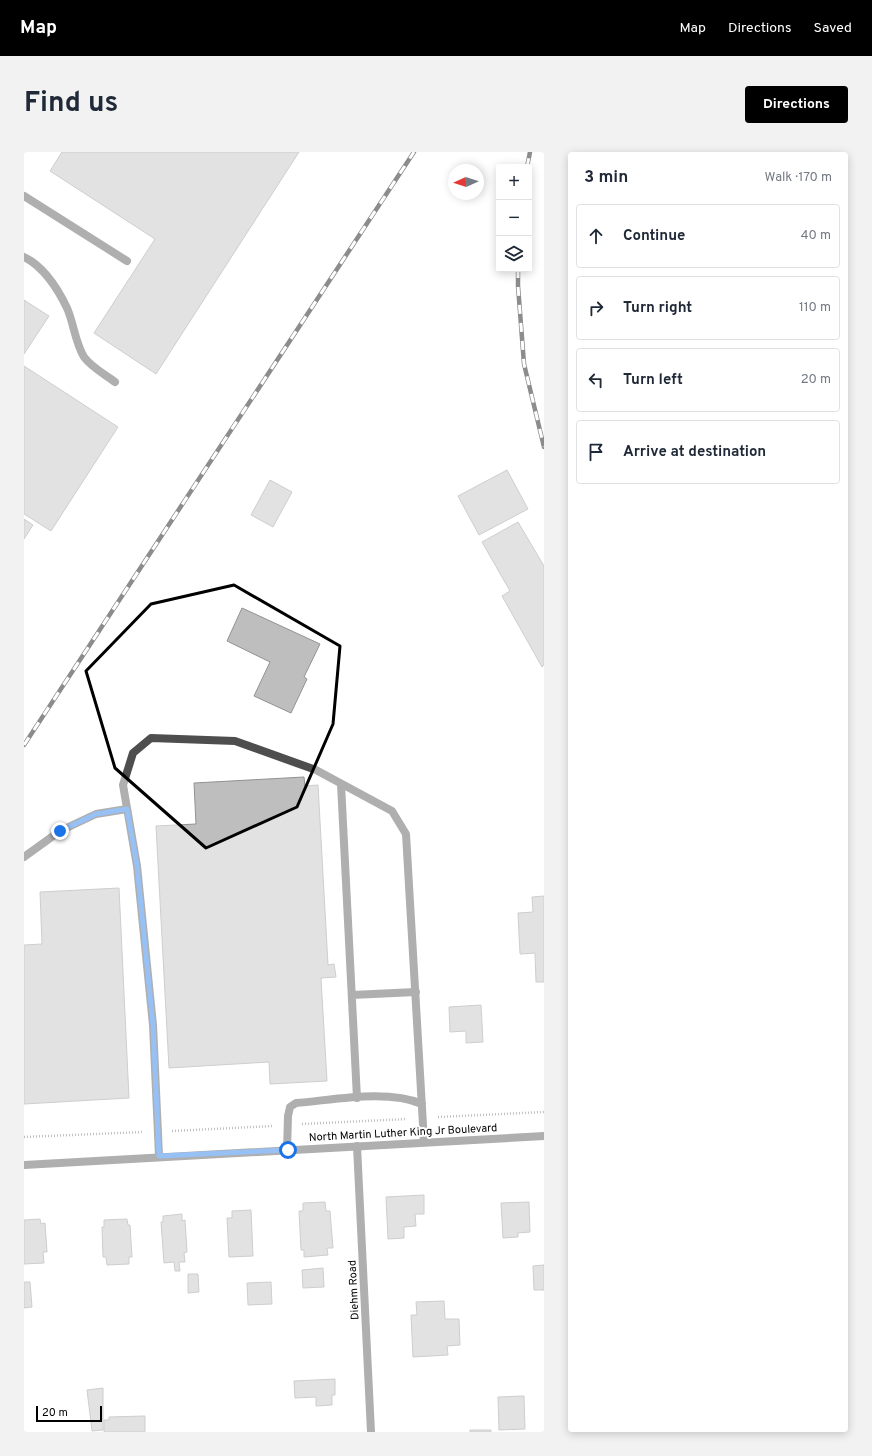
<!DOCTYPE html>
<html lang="en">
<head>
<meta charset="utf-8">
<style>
	body { margin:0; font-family:Overpass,sans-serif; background:#f2f2f3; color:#1f2937 }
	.controls { position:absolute; right:12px; top:12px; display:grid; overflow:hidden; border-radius:4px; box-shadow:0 2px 10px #0003 }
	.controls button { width:36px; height:36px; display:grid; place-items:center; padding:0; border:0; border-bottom:1px solid #e0e1e3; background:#fff; color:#1f2937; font:20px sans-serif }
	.compass { position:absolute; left:424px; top:12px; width:36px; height:36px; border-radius:50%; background:#fff; box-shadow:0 2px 10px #0003; rotate:267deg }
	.scale { position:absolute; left:12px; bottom:10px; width:66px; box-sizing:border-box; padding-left:4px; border:2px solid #000; border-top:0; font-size:11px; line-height:14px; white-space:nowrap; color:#000; -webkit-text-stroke:3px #fff; paint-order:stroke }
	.stop { position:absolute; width:12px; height:12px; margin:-9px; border:3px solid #1a73e8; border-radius:50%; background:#fff }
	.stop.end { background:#1a73e8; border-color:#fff; box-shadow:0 1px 4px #0008 }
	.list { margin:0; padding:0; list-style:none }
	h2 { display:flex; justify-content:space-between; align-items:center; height:52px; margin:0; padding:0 16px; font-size:17px }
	h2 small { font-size:13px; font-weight:400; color:#747a83 }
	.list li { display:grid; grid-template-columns:26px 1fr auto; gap:12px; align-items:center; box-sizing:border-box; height:64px; margin:0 8px 8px; padding:0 8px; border:1px solid #e0e1e3; border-radius:4px }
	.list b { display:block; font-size:15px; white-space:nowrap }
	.list em { font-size:13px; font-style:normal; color:#747a83 }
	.icon { flex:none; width:22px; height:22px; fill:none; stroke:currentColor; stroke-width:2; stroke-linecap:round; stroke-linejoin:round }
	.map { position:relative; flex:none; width:520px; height:1280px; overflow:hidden; border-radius:4px }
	header { display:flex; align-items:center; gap:24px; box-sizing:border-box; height:56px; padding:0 20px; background:#000; color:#fff }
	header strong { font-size:19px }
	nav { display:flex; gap:22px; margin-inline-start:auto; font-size:14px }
	.intro { display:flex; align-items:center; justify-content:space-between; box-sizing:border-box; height:96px; padding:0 24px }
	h1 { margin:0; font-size:28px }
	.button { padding:10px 18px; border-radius:4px; background:#000; color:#fff; font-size:14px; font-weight:700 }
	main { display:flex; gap:24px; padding:0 24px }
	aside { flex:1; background:#fff; border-radius:4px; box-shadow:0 2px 10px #0003 }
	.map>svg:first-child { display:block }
	.building { fill:#bebebe; stroke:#929292 }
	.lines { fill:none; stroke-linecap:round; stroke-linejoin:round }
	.path { stroke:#707070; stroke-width:2.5; stroke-dasharray:1 2; stroke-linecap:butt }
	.service { stroke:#4e4e4e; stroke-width:8 }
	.minor { stroke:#4e4e4e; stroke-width:8 }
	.tertiary { stroke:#4e4e4e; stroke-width:8 }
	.rail-casing { stroke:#000; stroke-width:4.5 }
	.rail { stroke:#fff; stroke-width:3; stroke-dasharray:9; stroke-linecap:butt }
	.route { stroke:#1a73e8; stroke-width:5 }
	.marked { fill:none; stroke:#000; stroke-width:3; stroke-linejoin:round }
	.labels { text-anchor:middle; stroke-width:4; stroke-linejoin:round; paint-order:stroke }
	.street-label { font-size:11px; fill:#000; stroke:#fff }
</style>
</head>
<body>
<header>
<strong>Map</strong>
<nav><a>Map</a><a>Directions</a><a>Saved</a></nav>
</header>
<div class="intro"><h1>Find us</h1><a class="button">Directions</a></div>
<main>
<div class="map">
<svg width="520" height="1280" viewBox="0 0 520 1280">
	<rect width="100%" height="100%" fill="#fff"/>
	<path class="building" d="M38,0H275L132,222L70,181L131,87L26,19Z
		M0,148L25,164L0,202Z
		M0,214L94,275L27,379L0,362Z
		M483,318L504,357L455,383L434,344Z
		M246,328L268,340L249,375L227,363Z
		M0,367L9,373L0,387Z
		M494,370L520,414V513L518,515L478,444L486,439L458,390Z
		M218,456L296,492L280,525L283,527L267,561L230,544L246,510L203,489Z
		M280,625L281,634L294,633L304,813L310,812L312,825L297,826L303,929L246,932L245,910L145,916L132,674L172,672L170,631Z
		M95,736L105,946L0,952V793L18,792L16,740Z
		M520,744V830H512L511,801L496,802L494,761L509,760L508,745Z
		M457,853L459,890L442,891V879L426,880L425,855Z
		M400,1043V1062H391L392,1074L380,1075V1086L364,1087L362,1045Z
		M301,1050L302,1059H306L309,1096H303L304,1103L280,1105V1098H277L275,1059H279V1051Z
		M505,1050L506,1080L494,1081V1085L479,1086L477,1051Z
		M227,1058L229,1104L205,1105L203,1066H208V1059Z
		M158,1062V1069L161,1068L163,1100L160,1101L161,1110H155L156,1119H151L150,1110L140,1111L137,1070H139V1064Z
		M16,1067L17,1072L21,1071L23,1100H19L20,1111L0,1112V1068Z
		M103,1067L104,1073H106L108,1105H105V1112L83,1113L82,1105H79L78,1075H80V1068Z
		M520,1113V1138H510L509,1114Z
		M299,1116L300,1135L279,1136L278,1118Z
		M164,1122H174L175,1140L164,1141Z
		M0,1130H6L8,1155L0,1156Z
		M247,1130L248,1152L224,1153L223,1131Z
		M420,1149L421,1167H435L436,1193L423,1194L424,1203L389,1205L387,1163H393L392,1150Z
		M311,1227V1243H308V1253L292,1254V1245L271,1246L270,1229Z
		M79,1236V1278L68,1279L63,1238Z
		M500,1244L501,1277L475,1278L474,1245Z
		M121,1264V1280H80V1268H85V1265Z
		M446,1278H467V1280H446Z"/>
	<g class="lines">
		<path class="path" d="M414,965L520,960
			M278,972L383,967
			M148,979L249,974
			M0,985L119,980"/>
		<path class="service" d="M0,44L103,109
			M0,105C19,114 34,137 43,156C50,172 51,190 60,205C67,215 82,223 91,230
			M317,632L333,946
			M0,705L36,679L72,662L103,657
			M328,843L392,840
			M263,998L264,964L266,955L272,951C310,948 363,937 398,952
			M135,1004L129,873L113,714L99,633L109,601L127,586L211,589L292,618L368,659L382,682L400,990"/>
		<path class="minor" d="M333,994L347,1280"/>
		<path class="tertiary" d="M0,1013L520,984"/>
		<g class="rail-casing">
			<path id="rail" d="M503,15L506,0
				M494,117V134L500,212L520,295
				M0,593L390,0"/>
		</g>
		<use href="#rail" class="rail"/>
	</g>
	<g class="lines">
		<path class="route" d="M36,679L72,662L103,657L113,714L129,873L135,1004L264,998"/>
	</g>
	<path d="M0 0H520V1280H0ZM210,433L316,494L309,572L273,655L182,696L91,616L62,519L127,452Z" fill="#fff" fill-opacity=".55" fill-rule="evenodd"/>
	<path class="marked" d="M210,433L316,494L309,572L273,655L182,696L91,616L62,519L127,452Z"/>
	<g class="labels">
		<g class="street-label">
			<text transform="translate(379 980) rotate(-3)" y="4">North Martin Luther King Jr Boulevard</text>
			<text transform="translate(329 1138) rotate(-93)" y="4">Diehm Road</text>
		</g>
	</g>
</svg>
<div class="controls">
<button>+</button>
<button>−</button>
<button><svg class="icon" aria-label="layers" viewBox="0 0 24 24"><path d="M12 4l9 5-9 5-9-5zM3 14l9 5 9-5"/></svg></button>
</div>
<svg class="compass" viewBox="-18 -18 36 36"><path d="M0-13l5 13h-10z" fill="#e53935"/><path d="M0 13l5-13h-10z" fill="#747a83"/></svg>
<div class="scale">20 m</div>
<div class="stop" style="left:264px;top:998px"></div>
<div class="stop end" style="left:36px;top:679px"></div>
</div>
<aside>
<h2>3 min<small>Walk · 170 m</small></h2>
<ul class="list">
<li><svg class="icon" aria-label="ahead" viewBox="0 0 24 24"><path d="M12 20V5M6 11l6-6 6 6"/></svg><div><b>Continue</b></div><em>40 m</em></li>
<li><svg class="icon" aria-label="right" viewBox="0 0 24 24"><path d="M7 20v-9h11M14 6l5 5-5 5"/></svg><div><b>Turn right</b></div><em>110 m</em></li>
<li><svg class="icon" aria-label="left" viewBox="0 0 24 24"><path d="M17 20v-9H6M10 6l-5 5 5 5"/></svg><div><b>Turn left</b></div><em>20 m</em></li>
<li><svg class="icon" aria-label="arrive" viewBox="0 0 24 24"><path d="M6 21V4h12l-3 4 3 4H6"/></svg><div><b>Arrive at destination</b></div></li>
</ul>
</aside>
</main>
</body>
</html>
